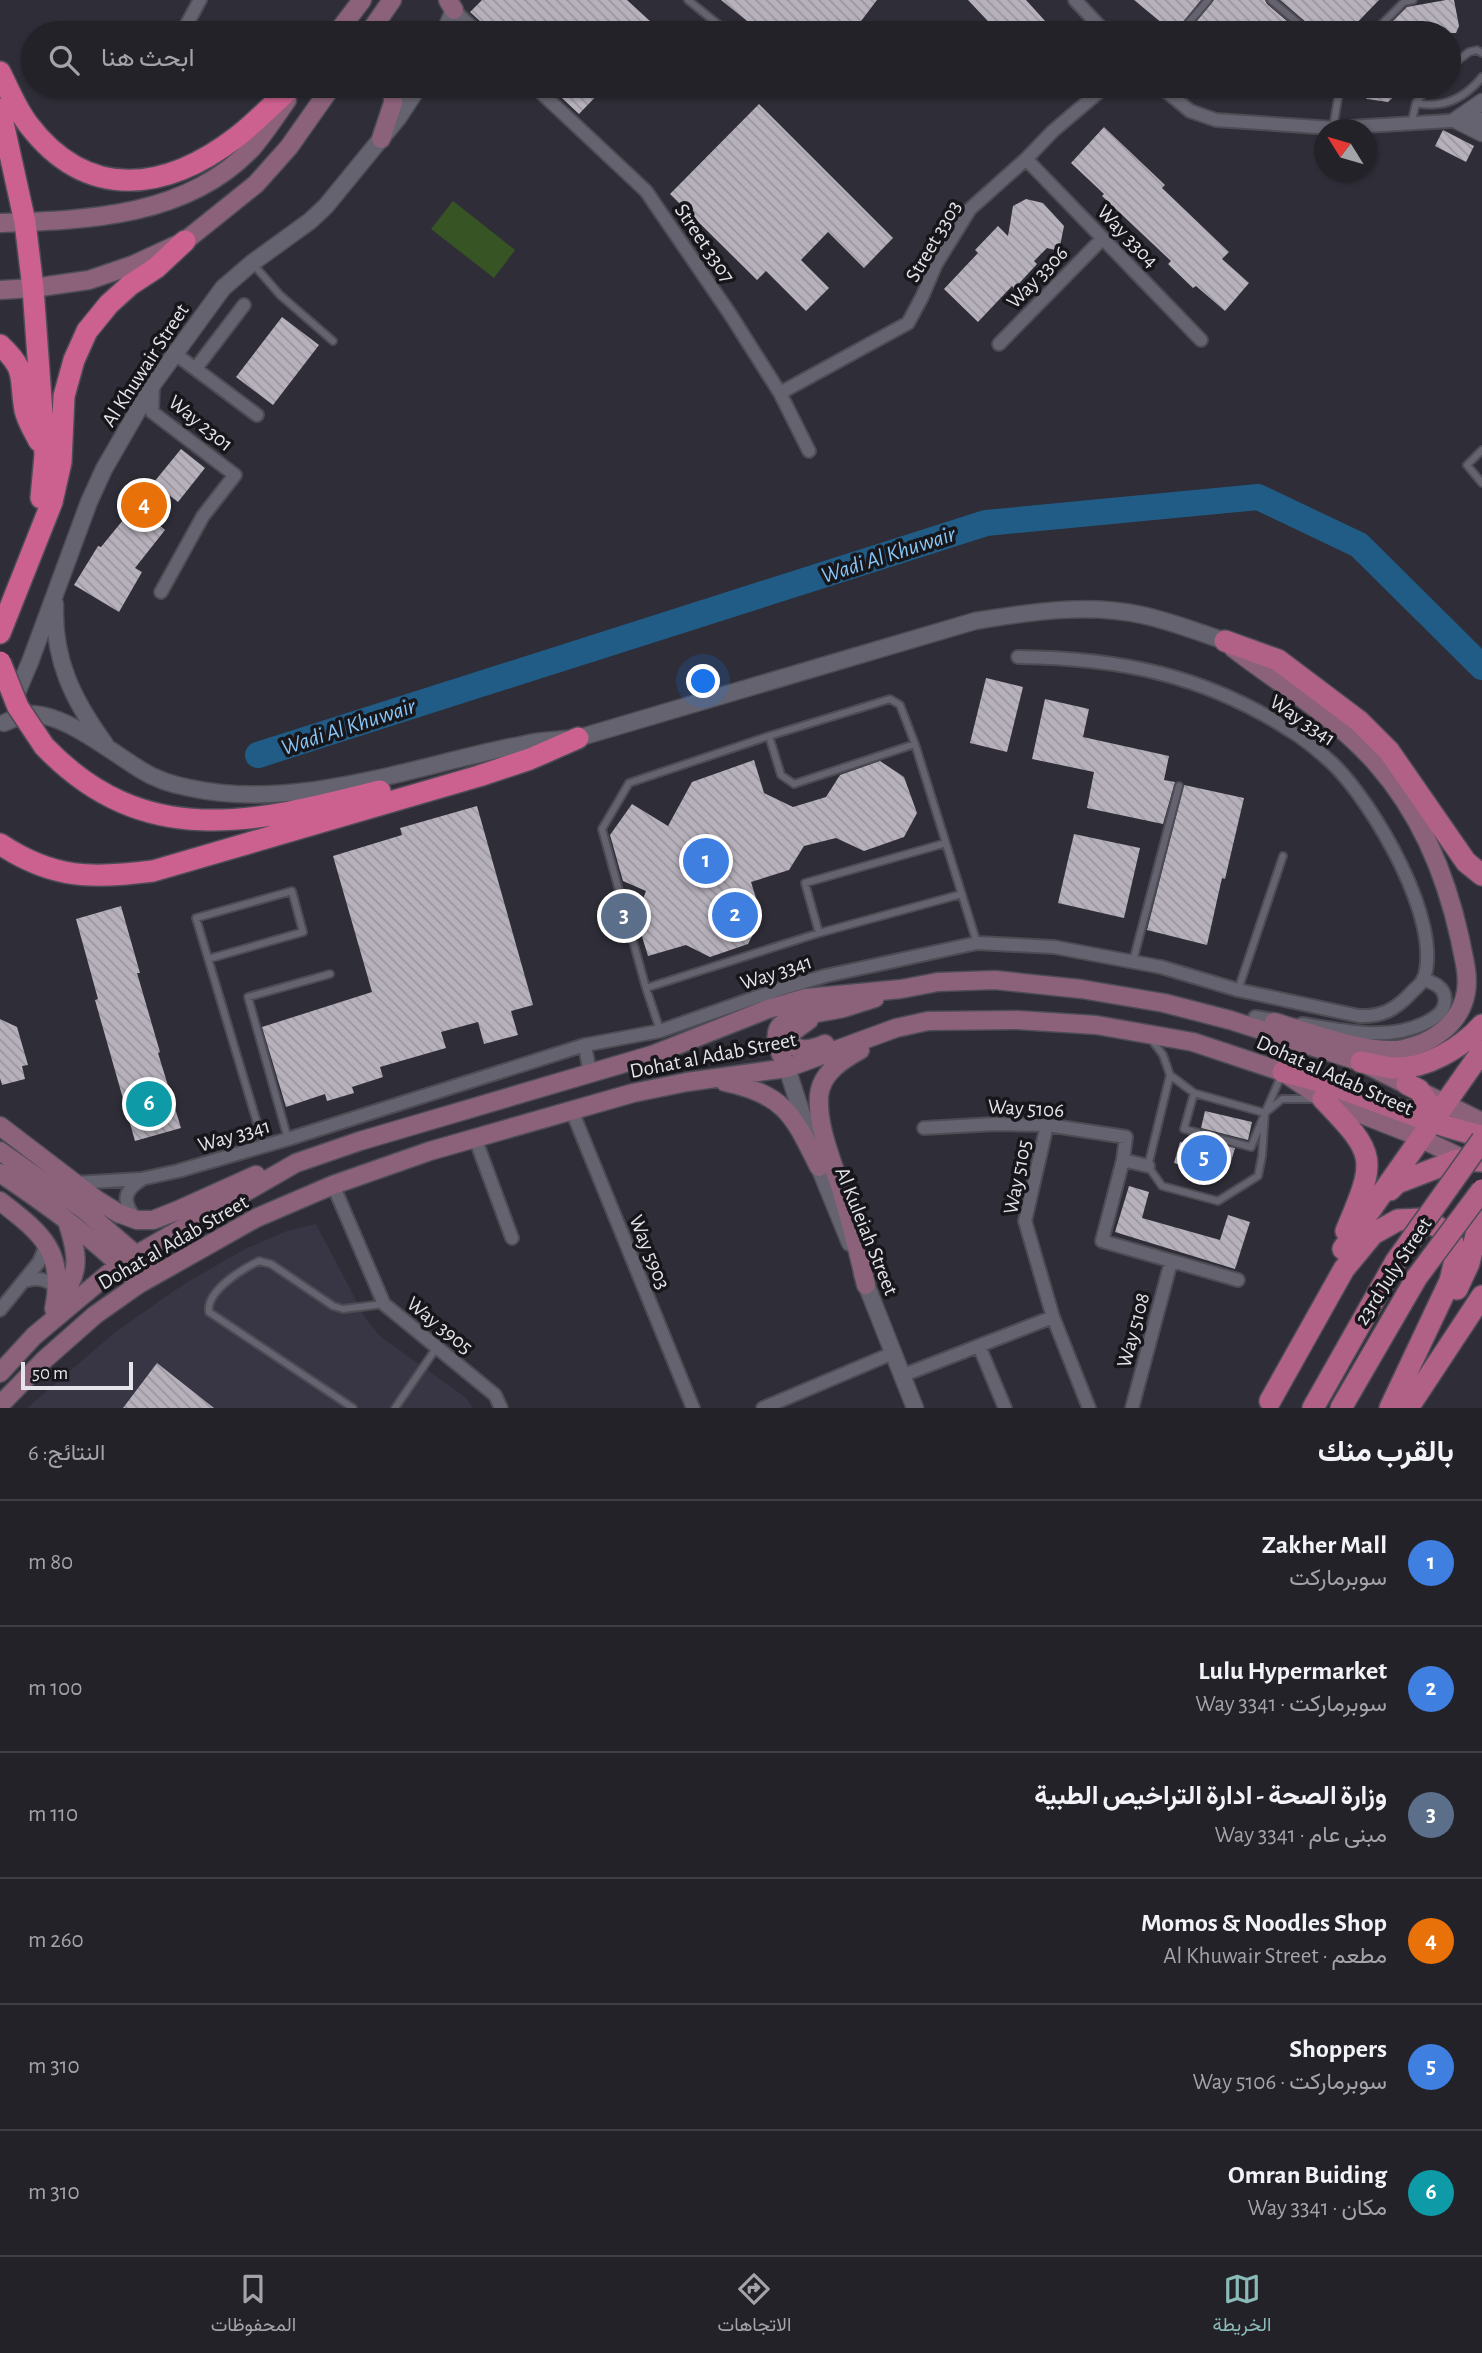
<!DOCTYPE html>
<html lang="ar">
<head>
<meta charset="utf-8">
<style>
	body { margin:0; font-family:"Alegreya Sans",Vazirmatn,sans-serif; background:#2f2f35; color:#f1f3f6; direction:rtl }
	.compass { position:absolute; left:1314px; top:119px; width:63px; height:63px; border-radius:50%; background:#232229; box-shadow:0 2px 5px #0004; rotate:307deg }
	.scale { position:absolute; left:21px; bottom:18px; width:112px; box-sizing:border-box; padding-left:7px; border:4px solid #e5e4ea; border-top:0; font-size:19px; line-height:24px; white-space:nowrap; color:#e5e4ea; -webkit-text-stroke:5px #17161b; paint-order:stroke }
	.you { position:absolute; left:704px; top:682px; width:24px; height:24px; margin:-18px; border:5px solid #fff; border-radius:50%; background:#1a73e8; box-shadow:0 0 0 10px #1a73e833 }
	.badge { display:grid; place-items:center; width:46px; height:46px; border-radius:50%; background:#8bbbb9; color:#fff; font-size:23px; font-weight:700 }
	.pin { position:absolute; translate:-50% -50%; border:4px solid #fff; box-shadow:0 2px 7px #0006 }
	.list { margin:0; padding:0; list-style:none }
	h2 { display:flex; justify-content:space-between; align-items:center; height:91px; margin:0; padding:0 28px; font-size:30px }
	h2 small { font-size:23px; font-weight:400; color:#a3a4a8 }
	.list li { display:grid; grid-template-columns:46px 1fr auto; gap:21px; align-items:center; box-sizing:border-box; height:126px; padding:0 28px; border-top:2px solid #403f46 }
	.list b { display:block; font-size:26px; white-space:nowrap }
	.list p { margin:0; font-size:23px; white-space:nowrap; color:#a3a4a8 }
	.list em { font-size:23px; font-style:normal; color:#a3a4a8 }
	.icon { flex:none; width:38px; height:38px; fill:none; stroke:currentColor; stroke-width:2; stroke-linecap:round; stroke-linejoin:round }
	.map { position:relative; flex:none; width:1482px; height:1408px; overflow:hidden; direction:ltr }
	.search { position:absolute; background:#232229; box-shadow:0 2px 5px #0004; left:21px; right:21px; top:21px; height:77px; display:flex; align-items:center; gap:18px; box-sizing:border-box; padding:0 24px; border-radius:38px; color:#a3a4a8; font-size:26px }
	.sheet { height:847px; background:#232229 }
	nav { display:flex; justify-content:space-around; align-items:center; box-sizing:border-box; height:98px; border-top:2px solid #403f46; background:#232229; font-size:19px; color:#a3a4a8 }
	nav a { display:grid; justify-items:center; gap:4px }
	nav .on { color:#8bbbb9 }
	.map>svg:first-child { display:block }
	.built { fill:#383645 }
	.green { fill:#375425 }
	.lines { fill:none; stroke-linecap:round; stroke-linejoin:round }
	.river { stroke:#205c85; stroke-width:26 }
	.building { fill:url(#building-back-hatch) }
	.service-casing { stroke:#4d4c54; stroke-width:10 }
	.minor-casing { stroke:#4d4c54; stroke-width:16 }
	.tertiary-casing { stroke:#4d4c54; stroke-width:19 }
	.secondary-casing { stroke:#4d4c54; stroke-width:21 }
	.primary-casing { stroke:#4d4c54; stroke-width:24 }
	.trunk-casing { stroke:#4d4c54; stroke-width:24 }
	.service { stroke:#65636f; stroke-width:6 }
	.minor { stroke:#65636f; stroke-width:12 }
	.tertiary { stroke:#65636f; stroke-width:16 }
	.secondary { stroke:#8c627b; stroke-width:18 }
	.primary { stroke:#b26186; stroke-width:21 }
	.trunk { stroke:#cc608e; stroke-width:21 }
	.primary-bridge-casing { stroke:#4d4c54; stroke-width:24; stroke-linecap:butt }
	.trunk-bridge-casing { stroke:#4d4c54; stroke-width:24; stroke-linecap:butt }
	.primary-bridge { stroke:#b26186; stroke-width:21 }
	.trunk-bridge { stroke:#cc608e; stroke-width:21 }
	.labels { text-anchor:middle; stroke-width:7; stroke-linejoin:round; paint-order:stroke }
	.street-label { font-size:21px; fill:#e5e4ea; stroke:#17161b }
	.water-label { font-size:23px; font-style:italic; fill:#87c7f9; stroke:#17161b }
</style>
</head>
<body>
<div class="map">
<svg width="1482" height="1408" viewBox="0 0 1482 1408">
	<defs>
		<pattern id="building-back-hatch" width="6" height="6" patternUnits="userSpaceOnUse" patternTransform="scale(1.75)"><rect width="6" height="6" fill="#b7b1bc"/><path d="M-1 5l2 2M0 0l6 6M5-1l2 2" fill="none" stroke="#9a969e"/></pattern>
	</defs>
	<rect width="100%" height="100%" fill="#2f2d37"/>
	<path class="built" d="M316,1224L366,1319L380,1336L465,1397L473,1408H27L114,1333L184,1284L245,1249L287,1231Z"/>
	<path class="green" d="M453,201L515,250L494,278L431,229Z"/>
	<g class="lines">
		<path class="river" d="M258,755L986,523L1258,497L1359,545L1482,667"/>
	</g>
	<path class="building" d="M482,0H627L663,33H493L470,12Z
		M721,0H877L852,33H762Z
		M968,0H1026L1056,33H999Z
		M1134,0H1201L1174,33Z
		M1214,0H1265L1267,4L1301,33H1187Z
		M1280,0H1379L1347,33H1316L1314,29Z
		M1446,0H1454L1459,26L1456,33H1381L1407,7Z
		M549,86H606L579,114Z
		M1354,86H1405L1388,102L1367,99Z
		M759,104L893,238L864,268L828,232L801,260L829,288L806,311L766,271L757,280L670,194Z
		M1104,127L1165,185L1162,188L1229,252L1222,259L1249,283L1225,311L1196,286L1193,288L1168,264L1171,261L1102,196L1104,194L1071,163Z
		M1443,130L1474,146L1466,162L1435,146Z
		M1026,199L1043,203L1064,226L1060,246L1055,250L1047,248L1034,261L1037,264L1014,289L1012,286L978,322L944,289L978,253L975,250L998,226L1008,236L1013,206Z
		M282,317L319,345L273,405L236,377Z
		M181,449L205,468L178,502L170,496L152,519L165,530L135,568L142,572L119,612L74,585L98,546L101,547Z
		M986,678L1023,687L1007,752L970,743Z
		M1045,699L1089,709L1083,737L1169,756L1164,780L1175,782L1163,824L1087,808L1094,772L1032,759Z
		M754,760L764,793L793,807L826,797L840,775L880,761L904,777L917,813L904,837L864,851L836,838L804,846L789,870L751,882L762,917L748,944L710,957L686,945L648,956L636,917L646,891L623,881L610,835L632,804L668,826L692,782Z
		M1184,785L1244,798L1225,879L1222,878L1207,945L1147,930Z
		M477,806L533,1005L511,1011L518,1035L484,1044L478,1022L441,1032L446,1048L380,1067L383,1077L352,1087L354,1093L327,1101L325,1094L286,1107L262,1027L372,992L333,856L402,835L400,828Z
		M1074,834L1140,848L1124,918L1058,903Z
		M121,906L140,973H137L160,1052L158,1053L181,1128L135,1141L95,1000L98,999L76,919Z
		M0,1019L17,1027L28,1065L22,1066L25,1079L2,1085L0,1078Z
		M1205,1111L1252,1122L1248,1140L1201,1128Z
		M1198,1139L1235,1148L1230,1165L1221,1177L1174,1163L1180,1142L1196,1147Z
		M1129,1186L1149,1192L1142,1218L1220,1240L1228,1215L1250,1222L1235,1269L1115,1232Z
		M157,1363L214,1408H123Z"/>
	<g class="lines">
		<g class="service-casing">
			<path id="service" d="M688,0L729,33
				M1271,0L1310,33
				M1180,33L1208,0
				M1373,33L1404,2L1413,0
				M1449,67L1469,52L1477,50L1482,53
				M794,86L797,88
				M1416,103C1443,109 1465,98 1482,77
				M1411,125L1416,103L1428,86
				M1333,128L1340,86
				M253,264L280,295L333,341
				M1482,450L1467,465L1482,483
				M915,744L900,705L890,699L769,736L781,775L794,784L915,744L977,943
				M946,843L805,883L819,933L962,894
				M208,959L303,932L292,891L196,918L264,1146
				M1133,961L1179,786
				M646,988L602,829L629,783L769,736
				M1238,990L1283,856
				M660,1030L646,988L819,933
				M1151,1039L1163,1055L1170,1075L1194,1093L1265,1113L1281,1076
				M1170,1075L1148,1166L1162,1186L1218,1201L1258,1176L1262,1156L1265,1113L1282,1099H1314
				M1194,1093L1184,1129L1251,1147L1263,1118
				M288,1139L248,997L330,974
				M353,1408L209,1312C206,1291 242,1269 259,1261L271,1264L333,1306L343,1309L384,1304
				M395,1408L437,1347"/>
		</g>
		<g class="minor-casing">
			<path id="minor" d="M1075,0L1106,33
				M454,10L478,33
				M182,33L200,0
				M534,86L646,191L730,314L780,393L809,451
				M1160,86L1190,111L1216,120L1333,128L1482,119
				M1026,159L1201,340
				M999,344L1103,238
				M174,353L257,415
				M196,368L244,305
				M153,385L152,412L235,475L203,516L161,592
				M780,393L908,323L922,297L936,264L970,209L1026,159L1053,131L1106,86
				M1255,1017L1280,1021
				M1302,1024C1343,1030 1386,1042 1425,1023C1435,1018 1445,1012 1445,1000C1445,987 1434,983 1423,979
				M585,1045L590,1074
				M572,1111L693,1408
				M1047,1125L1025,1221L1053,1317L1089,1408
				M924,1128L995,1124L1047,1125L1126,1137L1123,1160L1102,1241L1238,1280
				M475,1138L512,1238
				M1123,1160L1148,1166
				M74,1183L141,1179L178,1171L288,1139L585,1045L660,1031L780,989L825,976L977,943L1054,947L1161,967L1238,990L1359,1016C1381,1017 1395,1010 1410,994C1414,989 1422,984 1424,978C1443,921 1373,803 1333,764C1320,752 1306,740 1291,731C1205,675 1119,658 1018,657
				M333,1185L384,1304L495,1395L501,1408
				M136,1219C123,1203 122,1192 141,1180
				M24,1281C38,1277 45,1279 57,1287
				M0,1310L39,1262L47,1243
				M979,1346L1005,1408
				M901,1376L1053,1317
				M763,1408L893,1353
				M1132,1408L1171,1262"/>
		</g>
		<g class="tertiary-casing">
			<path id="tertiary" d="M444,33L454,10
				M1456,120L1482,102
				M1456,120L1482,133
				M55,604C53,660 73,700 105,744
				M13,702L30,662L89,502L104,469L153,384L223,288L252,263L310,221L326,206L398,118L419,86
				M4,723C11,720 20,715 29,714C65,713 111,752 141,770C155,779 174,785 190,788C300,812 419,764 525,744C542,740 560,740 578,738L975,621C1030,612 1087,603 1142,615C1170,621 1198,632 1225,641
				M787,1068L819,1167L850,1243
				M862,1274L915,1408"/>
		</g>
		<g class="secondary-casing">
			<path id="secondary" d="M448,0L454,10
				M337,33L362,0
				M369,33L392,0
				M381,139L393,103V86
				M0,223C88,220 187,217 252,148C265,133 276,116 287,100
				M0,290L33,288L89,280L133,265L185,241L256,184L289,147L332,86
				M1233,648C1281,685 1336,717 1377,764C1421,814 1446,875 1460,939C1463,956 1469,974 1466,992C1461,1023 1433,1043 1403,1049C1368,1055 1310,1032 1274,1022
				M809,1020L791,1033C789,1055 811,1050 825,1044
				M860,1050C842,1060 821,1073 819,1096C817,1130 834,1164 843,1196C852,1225 859,1255 866,1285
				M787,1068C782,1056 771,1038 780,1026C789,1015 829,1012 843,1008C854,1005 864,1001 875,998
				M725,1082C786,1095 793,1115 819,1167
				M0,1126L97,1200L118,1213L137,1220H153L176,1211L256,1175
				M0,1151L84,1210L157,1273
				M0,1173C49,1206 98,1241 139,1284
				M0,1201C41,1233 66,1251 54,1309
				M55,1308C80,1273 80,1261 67,1221
				M0,1373L34,1336L120,1264L296,1163L360,1141L652,1055L768,1009L806,998L901,989L938,982L995,980L1081,989L1164,1003L1230,1020L1361,1062L1482,1122
				M0,1405L44,1360L95,1315L139,1284L256,1218L333,1185L430,1151L633,1093L687,1082L787,1068L896,1028L928,1021L1017,1020L1096,1025L1193,1042L1283,1072L1323,1099L1407,1132L1470,1162"/>
		</g>
		<g class="primary-casing">
			<path id="primary" d="M1225,641L1278,660L1359,721L1389,751L1466,862L1482,875
				M1361,1062C1372,1064 1383,1067 1394,1068C1426,1069 1461,1048 1482,1025
				M1283,1072C1351,1086 1414,1121 1482,1136
				M1323,1099C1377,1155 1377,1158 1346,1231
				M1406,1111C1415,1113 1426,1114 1428,1103L1419,1090L1407,1084
				M1390,1190L1397,1183L1457,1160L1482,1161
				M1343,1249L1482,1051
				M1457,1289L1469,1263L1482,1211
				M1270,1401L1344,1269L1373,1234L1398,1220L1420,1219L1438,1227L1453,1243L1455,1260L1450,1281L1390,1408
				M1313,1408L1396,1261
				M1341,1408L1417,1277
				M1408,1408L1482,1296"/>
		</g>
		<g class="trunk-casing">
			<path id="trunk" d="M0,72C9,90 16,108 28,124C88,203 167,191 238,136C257,121 275,102 293,86
				M0,109L25,222L33,288L45,455L41,498
				M0,345C28,371 19,377 25,410C27,420 34,431 39,441
				M0,633L52,502L61,462L64,396L74,360L87,331L109,304L130,285L156,268L185,241
				M44,746C144,851 254,823 380,791
				M0,844C53,879 92,879 153,871L479,776L530,759L578,738"/>
		</g>
		<use href="#service" class="service"/>
		<use href="#minor" class="minor"/>
		<use href="#tertiary" class="tertiary"/>
		<use href="#secondary" class="secondary"/>
		<use href="#primary" class="primary"/>
		<use href="#trunk" class="trunk"/>
		<g class="primary-bridge-casing">
			<path id="primary-bridge" d="M1396,1261L1482,1140
				M1417,1277L1482,1190"/>
		</g>
		<g class="trunk-bridge-casing">
			<path id="trunk-bridge" d="M0,662L18,707L44,746"/>
		</g>
		<use href="#primary-bridge" class="primary-bridge"/>
		<use href="#trunk-bridge" class="trunk-bridge"/>
	</g>
	<g class="labels">
		<g class="street-label">
			<text transform="translate(1128 236) rotate(46)" y="7">Way 3304</text>
			<text transform="translate(933 241) rotate(-60)" y="7">Street 3303</text>
			<text transform="translate(705 243) rotate(56)" y="7">Street 3307</text>
			<text transform="translate(1037 277) rotate(-46)" y="7">Way 3306</text>
			<text transform="translate(145 365) rotate(-57)" y="7">Al Khuwair Street</text>
			<text transform="translate(201 423) rotate(39)" y="7">Way 2301</text>
			<text transform="translate(1303 720) rotate(34)" y="7">Way 3341</text>
			<text transform="translate(776 972) rotate(-18)" y="7">Way 3341</text>
			<text transform="translate(713 1055) rotate(-11)" y="7">Dohat al Adab Street</text>
			<text transform="translate(1335 1075) rotate(24)" y="7">Dohat al Adab Street</text>
			<text transform="translate(1026 1108) rotate(3)" y="7">Way 5106</text>
			<text transform="translate(234 1135) rotate(-16)" y="7">Way 3341</text>
			<text transform="translate(1017 1177) rotate(-79)" y="7">Way 5105</text>
			<text transform="translate(867 1231) rotate(68)" y="7">Al Kuleiah Street</text>
			<text transform="translate(173 1242) rotate(-30)" y="7">Dohat al Adab Street</text>
			<text transform="translate(650 1252) rotate(68)" y="7">Way 5903</text>
			<text transform="translate(1393 1271) rotate(-57)" y="7">23rd July Street</text>
			<text transform="translate(440 1325) rotate(39)" y="7">Way 3905</text>
			<text transform="translate(1133 1330) rotate(-75)" y="7">Way 5108</text>
		</g>
		<g class="water-label">
			<text transform="translate(888 554) rotate(-18)" y="8">Wadi Al Khuwair</text>
			<text transform="translate(348 726) rotate(-18)" y="8">Wadi Al Khuwair</text>
		</g>
	</g>
</svg>
<svg class="compass" viewBox="-18 -18 36 36"><path d="M0-13l5 13h-10z" fill="#e53935"/><path d="M0 13l5-13h-10z" fill="#a3a4a8"/></svg>
<div class="scale">50 m</div>
<div class="you"></div>
<div class="pin badge" style="left:706px;top:861px;background:#3f7fe0">1</div>
<div class="pin badge" style="left:735px;top:915px;background:#3f7fe0">2</div>
<div class="pin badge" style="left:624px;top:916px;background:#5c6f8a">3</div>
<div class="pin badge" style="left:144px;top:505px;background:#e8710a">4</div>
<div class="pin badge" style="left:1204px;top:1158px;background:#3f7fe0">5</div>
<div class="pin badge" style="left:149px;top:1104px;background:#0f9aa8">6</div>
<div class="search"><svg class="icon" aria-label="search" viewBox="0 0 24 24"><circle cx="10" cy="10" r="6"/><path d="M15 15l6 6"/></svg>ابحث هنا</div>
</div>
<section class="sheet">
<h2>بالقرب منك<small>النتائج: 6</small></h2>
<ul class="list">
<li><span class="badge" style="background:#3f7fe0">1</span><div><b>Zakher Mall</b><p>سوبرماركت</p></div><em>80 m</em></li>
<li><span class="badge" style="background:#3f7fe0">2</span><div><b>Lulu Hypermarket</b><p>سوبرماركت · Way 3341</p></div><em>100 m</em></li>
<li><span class="badge" style="background:#5c6f8a">3</span><div><b>وزارة الصحة - ادارة التراخيص الطبية</b><p>مبنى عام · Way 3341</p></div><em>110 m</em></li>
<li><span class="badge" style="background:#e8710a">4</span><div><b>Momos &amp; Noodles Shop</b><p>مطعم · Al Khuwair Street</p></div><em>260 m</em></li>
<li><span class="badge" style="background:#3f7fe0">5</span><div><b>Shoppers</b><p>سوبرماركت · Way 5106</p></div><em>310 m</em></li>
<li><span class="badge" style="background:#0f9aa8">6</span><div><b>Omran Buiding</b><p>مكان · Way 3341</p></div><em>310 m</em></li>
</ul>
</section>
<nav>
<a class="on"><svg class="icon" aria-label="map" viewBox="0 0 24 24"><path d="M3 6l6-2 6 2 6-2v14l-6 2-6-2-6 2zM9 4v14M15 6v14"/></svg>الخريطة</a>
<a><svg class="icon" aria-label="directions" viewBox="0 0 24 24"><path d="M12 3l9 9-9 9-9-9zM9 14v-3h6M13 9l2 2-2 2"/></svg>الاتجاهات</a>
<a><svg class="icon" aria-label="saved" viewBox="0 0 24 24"><path d="M7 4h10v16l-5-4-5 4z"/></svg>المحفوظات</a>
</nav>
</body>
</html>
